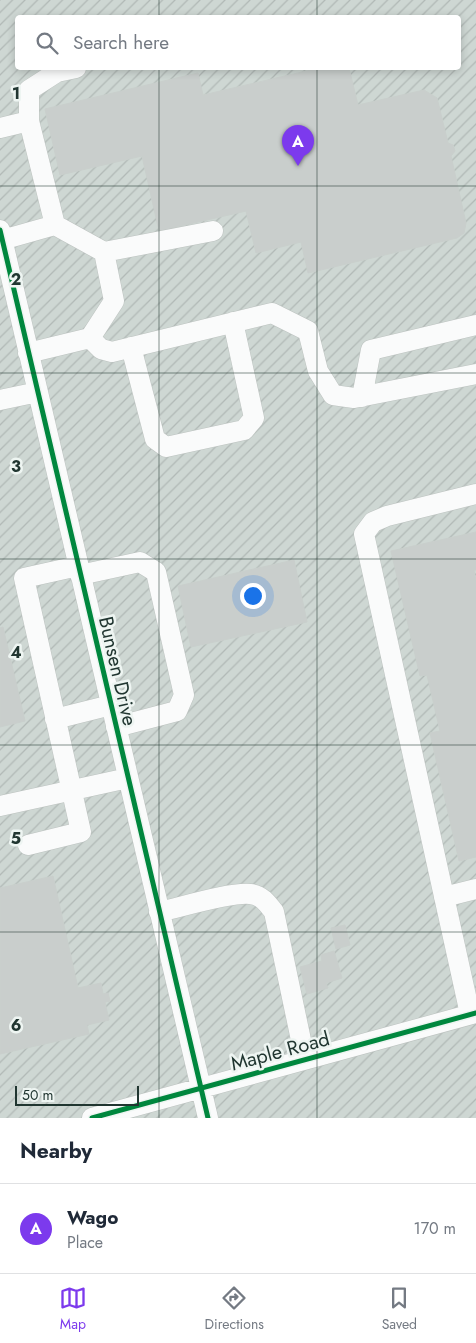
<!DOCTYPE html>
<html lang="en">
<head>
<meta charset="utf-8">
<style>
	body { margin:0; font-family:Jost,sans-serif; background:#f6f6f7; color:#1f2937 }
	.scale { position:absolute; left:15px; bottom:12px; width:124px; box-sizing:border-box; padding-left:5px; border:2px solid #213631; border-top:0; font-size:14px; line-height:18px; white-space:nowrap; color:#213631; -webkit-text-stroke:4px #eef5f2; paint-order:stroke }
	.you { position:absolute; left:252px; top:595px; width:18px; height:18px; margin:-12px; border:4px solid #fff; border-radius:50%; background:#1a73e8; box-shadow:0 0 0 8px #1a73e833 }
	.badge { display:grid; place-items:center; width:32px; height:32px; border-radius:50%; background:#7c3aed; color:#fff; font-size:16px; font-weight:700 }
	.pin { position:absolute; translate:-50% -41px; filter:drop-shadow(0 1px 2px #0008) }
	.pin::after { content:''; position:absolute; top:26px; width:18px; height:15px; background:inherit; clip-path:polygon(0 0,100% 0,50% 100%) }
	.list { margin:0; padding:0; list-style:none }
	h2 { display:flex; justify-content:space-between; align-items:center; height:65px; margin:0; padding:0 20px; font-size:21px }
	h2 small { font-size:16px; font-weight:400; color:#747a83 }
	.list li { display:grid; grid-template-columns:32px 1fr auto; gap:15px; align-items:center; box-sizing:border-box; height:90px; padding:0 20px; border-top:1px solid #e0e1e3 }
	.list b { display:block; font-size:19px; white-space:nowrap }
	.list p { margin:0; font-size:16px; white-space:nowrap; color:#747a83 }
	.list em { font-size:16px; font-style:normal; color:#747a83 }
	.icon { flex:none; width:28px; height:28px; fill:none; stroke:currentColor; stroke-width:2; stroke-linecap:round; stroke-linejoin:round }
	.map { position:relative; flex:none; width:476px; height:1118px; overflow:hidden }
	.search { position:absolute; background:#fff; box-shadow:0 2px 8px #0003; left:15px; right:15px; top:15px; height:55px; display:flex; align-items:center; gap:12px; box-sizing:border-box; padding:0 18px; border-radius:5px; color:#747a83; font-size:19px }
	.sheet { height:155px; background:#fff }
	nav { display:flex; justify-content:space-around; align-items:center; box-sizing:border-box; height:70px; border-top:1px solid #e0e1e3; background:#fff; font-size:14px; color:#747a83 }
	nav a { display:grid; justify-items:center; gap:2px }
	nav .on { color:#7c3aed }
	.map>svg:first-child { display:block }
	.industrial { fill:url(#industrial-furrows); fill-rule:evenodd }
	.building { fill:#c9cecc; stroke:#c9cfcc }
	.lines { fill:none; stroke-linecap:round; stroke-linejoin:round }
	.minor-casing { stroke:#bdc3c0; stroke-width:21 }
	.minor { stroke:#fafbfb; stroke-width:20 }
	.cycleway-casing { stroke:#eef5f2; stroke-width:8 }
	.cycleway { stroke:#00873e; stroke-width:5 }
	.grid { fill:none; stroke:#213631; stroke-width:1; stroke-opacity:0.55 }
	.labels { text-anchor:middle; stroke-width:5; stroke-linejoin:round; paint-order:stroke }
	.street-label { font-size:20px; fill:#213631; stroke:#eef5f2 }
	.grid-label { font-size:16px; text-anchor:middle; font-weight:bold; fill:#213631; stroke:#eef5f2; stroke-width:5; stroke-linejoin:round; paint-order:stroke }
</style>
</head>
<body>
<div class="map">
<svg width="476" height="1118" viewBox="0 0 476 1118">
	<defs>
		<pattern id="industrial-furrows" width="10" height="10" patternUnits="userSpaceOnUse" patternTransform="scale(1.25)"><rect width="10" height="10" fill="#ced7d3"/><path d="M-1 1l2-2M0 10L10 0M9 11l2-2" fill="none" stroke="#b1b9b6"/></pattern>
	</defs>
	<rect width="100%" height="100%" fill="#e0e6e3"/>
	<path class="industrial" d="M0,0H476V1118H0ZM18,18H458V68H18Z"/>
	<path class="building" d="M319,68H349L358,105L424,90L437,98L448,143L453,145L455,151L451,156L466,223L464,233L457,238L308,273L301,242L256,253L246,211L159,231L142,156L60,175L45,109L198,73L203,95Z
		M476,532V570H474L476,581V857L459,861L430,733L440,731L427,675L420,676L391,551Z
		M294,560L307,622L191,647L178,586Z
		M3,627L25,721L0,727V628Z
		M53,876L78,988L101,983L103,994L108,993L110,1001L105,1002L109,1020L87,1025L89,1034L0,1054V888Z
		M345,925L350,945L336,949L331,928Z
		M334,951L342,978L326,983L328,988L307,994L300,967L322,961L321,955Z"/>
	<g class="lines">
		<g class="minor-casing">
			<path id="minor" d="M0,128L29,121V90L57,72L76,68
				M0,230L208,1118
				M2,240L55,225L29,121
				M104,252L213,231
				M90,338L101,349L112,352L272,313L308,331L318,371L333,395L354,398L476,374
				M131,347L155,439L166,447L244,430L254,418L233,322
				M28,353L90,338L114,301L104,252L55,225
				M362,397L371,350L476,325
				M0,400L38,392
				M80,575L140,562L156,572L184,695L177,711L116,727
				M55,719L111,705
				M0,806L128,778
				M28,845L81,832L24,578L78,566
				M444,897L476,889
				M159,912C182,907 230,892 250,894C262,895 268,904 274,912L305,1059
				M470,1014L364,534L373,522L387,516L476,494
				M92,1118L476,1013"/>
		</g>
		<use href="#minor" class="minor"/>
		<g class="cycleway-casing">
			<path id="cycleway" d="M0,230L208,1118
				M92,1118L476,1013"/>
		</g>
		<use href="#cycleway" class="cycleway"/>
	</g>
	<path class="grid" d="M159,0V18M317,0V18M159,68V1118M317,68V1118M0,186H476M0,373H476M0,559H476M0,745H476M0,932H476"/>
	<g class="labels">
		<g class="street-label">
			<text transform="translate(118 671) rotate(77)" y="7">Bunsen Drive</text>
			<text transform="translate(280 1051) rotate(-15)" y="7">Maple Road</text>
		</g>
	</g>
	<g class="grid-label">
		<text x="16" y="99">1</text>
		<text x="16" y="285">2</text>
		<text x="16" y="472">3</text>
		<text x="16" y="658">4</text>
		<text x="16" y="844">5</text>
		<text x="16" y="1031">6</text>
	</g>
</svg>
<div class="scale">50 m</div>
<div class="you"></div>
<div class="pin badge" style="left:298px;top:166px">A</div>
<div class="search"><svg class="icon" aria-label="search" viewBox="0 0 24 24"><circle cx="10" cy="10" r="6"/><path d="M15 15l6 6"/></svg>Search here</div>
</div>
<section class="sheet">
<h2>Nearby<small></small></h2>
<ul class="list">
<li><span class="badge">A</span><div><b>Wago</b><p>Place</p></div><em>170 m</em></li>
</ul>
</section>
<nav>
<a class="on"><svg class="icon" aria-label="map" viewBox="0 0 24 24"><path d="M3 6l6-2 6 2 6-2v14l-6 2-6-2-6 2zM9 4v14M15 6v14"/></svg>Map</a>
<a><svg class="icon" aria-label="directions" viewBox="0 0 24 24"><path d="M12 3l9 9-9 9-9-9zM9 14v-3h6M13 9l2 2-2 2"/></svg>Directions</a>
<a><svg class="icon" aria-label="saved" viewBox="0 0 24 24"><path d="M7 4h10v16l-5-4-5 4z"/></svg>Saved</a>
</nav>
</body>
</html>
